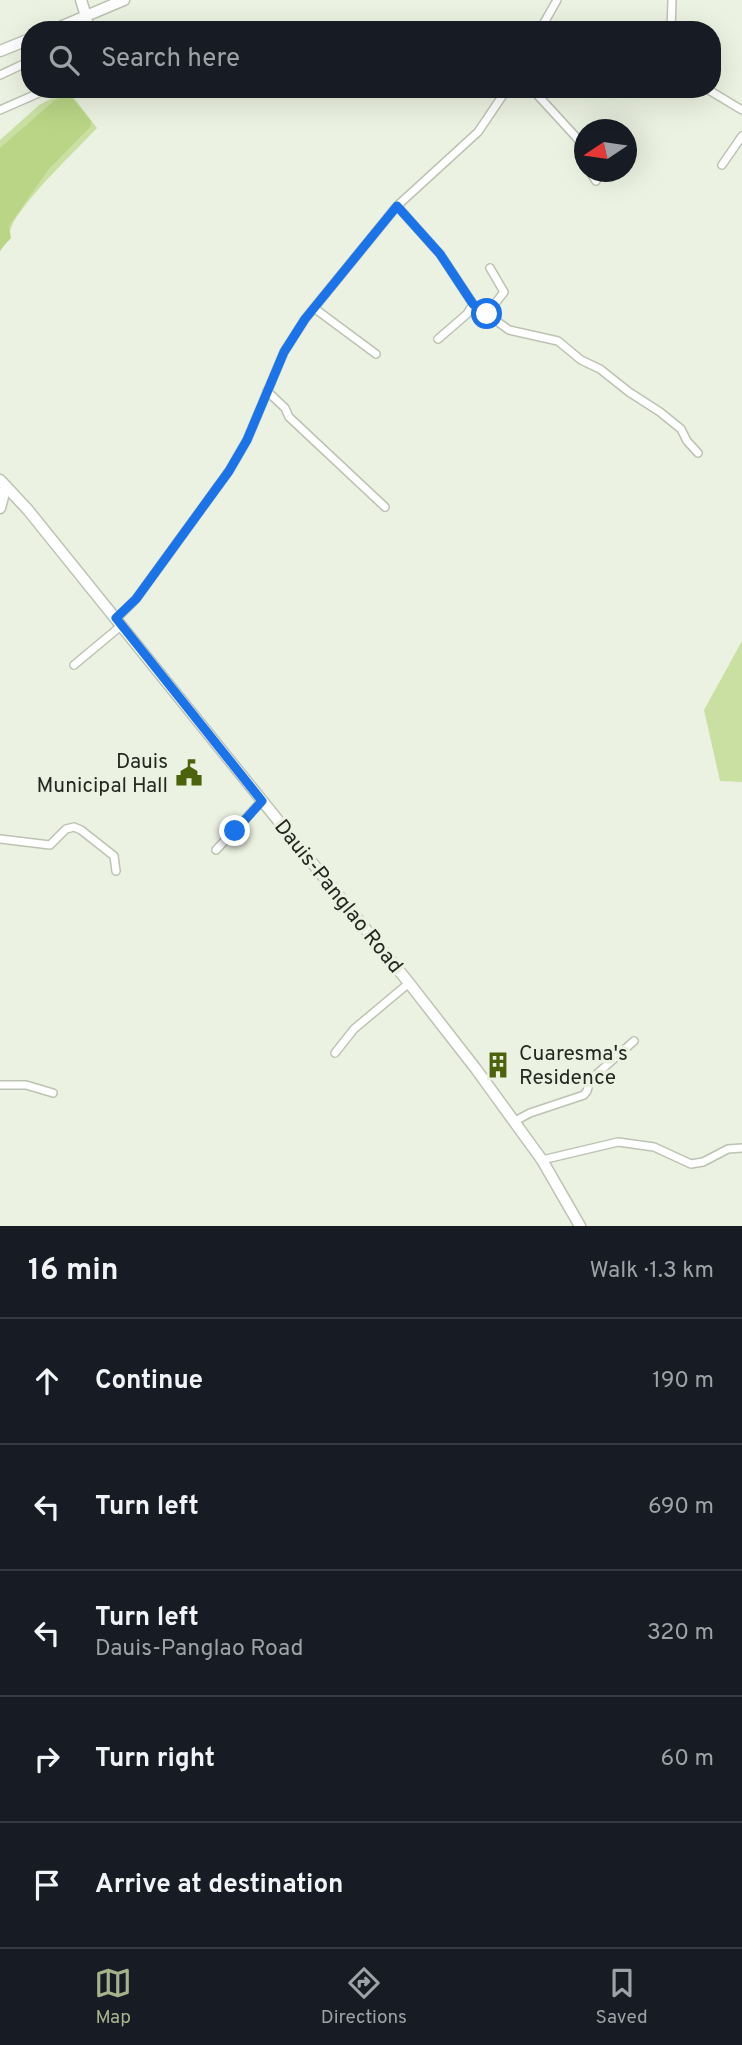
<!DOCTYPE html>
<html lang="en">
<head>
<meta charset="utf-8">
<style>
	body { margin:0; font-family:Overpass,sans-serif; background:#20242c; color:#f1f3f6 }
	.compass { position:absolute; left:574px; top:119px; width:63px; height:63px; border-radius:50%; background:#171b24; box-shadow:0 7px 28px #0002; rotate:257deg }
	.stop { position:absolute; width:21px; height:21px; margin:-16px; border:5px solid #1a73e8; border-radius:50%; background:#fff }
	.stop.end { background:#1a73e8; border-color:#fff; box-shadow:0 2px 7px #0008 }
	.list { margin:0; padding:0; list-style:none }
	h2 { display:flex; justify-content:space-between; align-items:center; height:91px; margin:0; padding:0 28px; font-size:30px }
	h2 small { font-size:23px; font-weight:400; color:#9ea1a6 }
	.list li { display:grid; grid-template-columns:46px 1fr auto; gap:21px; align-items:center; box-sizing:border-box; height:126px; padding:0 28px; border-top:2px solid #363941 }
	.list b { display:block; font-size:26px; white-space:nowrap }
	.list p { margin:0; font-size:23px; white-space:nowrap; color:#9ea1a6 }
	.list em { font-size:23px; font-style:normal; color:#9ea1a6 }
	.icon { flex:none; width:38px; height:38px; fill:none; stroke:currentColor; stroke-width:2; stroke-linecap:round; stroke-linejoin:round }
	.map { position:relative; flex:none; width:742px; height:1226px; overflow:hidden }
	.search { position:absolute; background:#171b24; box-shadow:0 7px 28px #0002; left:21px; right:21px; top:21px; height:77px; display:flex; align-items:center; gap:18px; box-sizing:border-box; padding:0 24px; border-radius:28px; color:#9ea1a6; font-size:26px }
	.sheet { height:721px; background:#171b24 }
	nav { display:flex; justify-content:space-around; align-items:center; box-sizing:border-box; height:98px; border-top:2px solid #363941; background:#171b24; font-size:19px; color:#9ea1a6 }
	nav a { display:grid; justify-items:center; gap:4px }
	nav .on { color:#a7b28d }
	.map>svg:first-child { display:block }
	.green { fill:#cae0a3 }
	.water { fill:#b9d585 }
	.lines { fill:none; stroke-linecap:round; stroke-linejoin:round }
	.minor-casing { stroke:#bcc3b2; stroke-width:10 }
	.major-casing { stroke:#bcc3b2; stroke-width:13 }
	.minor { stroke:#fff; stroke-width:7 }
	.major { stroke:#fff; stroke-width:10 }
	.route { stroke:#1a73e8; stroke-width:9 }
	.labels { text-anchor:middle; stroke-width:7; stroke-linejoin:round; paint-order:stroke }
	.poi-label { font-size:21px; fill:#252721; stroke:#ecf2e1; text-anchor:end }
	.street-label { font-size:21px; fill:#252721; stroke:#ecf2e1 }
</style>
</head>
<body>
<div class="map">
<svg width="742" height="1226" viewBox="0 0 742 1226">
	<rect width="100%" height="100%" fill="#ecf2e1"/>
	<path class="green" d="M68,90L97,128C70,157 39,184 16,218C9,228 8,242 0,252V140L39,105Z
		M742,641V782L720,781L704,710Z"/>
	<path class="water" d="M63,96L71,97L91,121V126L48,170L11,223L9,227L11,238L0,250V148L55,100Z"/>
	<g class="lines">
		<g class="minor-casing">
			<path id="minor" d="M86,16L92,30
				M540,30L557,0
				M671,30L672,0
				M0,75L30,61
				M532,89L576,137L584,149
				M707,89L742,110
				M0,110L48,89
				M722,165L742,136
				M590,172L596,181
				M397,206L440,254L473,304L509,330L558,341L581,360L600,369L629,392L660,412L681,429L687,441L698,453
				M314,308L376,354
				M487,314L504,292L490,268
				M438,339L467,314L473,304
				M267,391L285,408L289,417L385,507
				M116,619L136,599L229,471L247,440L284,352L305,319L397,206L478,132L507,89
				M74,665L122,625
				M0,839L50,845L66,829L74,827L81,830L114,856L116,871
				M216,850L262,801
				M335,1053L354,1029L409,983
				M0,1085H26L53,1093
				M515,1121L530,1113L584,1095L587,1091L590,1080L634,1041
				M542,1160L618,1142L654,1147L691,1164L703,1162L728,1149L742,1148"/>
		</g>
		<g class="major-casing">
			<path id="major" d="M81,0L86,16
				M53,30L124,0
				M0,51L30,39
				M0,480L28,510L409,983L476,1069L542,1160L580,1226
				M0,508L6,486"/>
		</g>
		<use href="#minor" class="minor"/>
		<use href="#major" class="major"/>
	</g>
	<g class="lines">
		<path class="route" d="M235,831L262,801L116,618L136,599L229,471L247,440L284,352L305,319L397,206L440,254L473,304L487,314"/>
	</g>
	<defs>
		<g id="civic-bare" transform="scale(2.1)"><path d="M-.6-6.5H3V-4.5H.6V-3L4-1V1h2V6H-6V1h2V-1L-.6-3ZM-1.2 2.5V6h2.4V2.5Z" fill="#4c620d" stroke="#ecf2e1" stroke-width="2.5" paint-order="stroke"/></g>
		<g id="building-bare" transform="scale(2.1)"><path d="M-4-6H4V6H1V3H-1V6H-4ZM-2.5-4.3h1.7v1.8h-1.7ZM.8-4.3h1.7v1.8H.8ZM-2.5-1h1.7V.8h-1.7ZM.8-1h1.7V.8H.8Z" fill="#4c620d" stroke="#ecf2e1" stroke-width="2.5" paint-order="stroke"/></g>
	</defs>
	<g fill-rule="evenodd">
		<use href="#civic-bare" x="189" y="773"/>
		<use href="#building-bare" x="498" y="1065"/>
	</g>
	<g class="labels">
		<g class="poi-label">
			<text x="168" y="768">Dauis<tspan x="168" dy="24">Municipal Hall</tspan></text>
			<text x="519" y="1060" text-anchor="start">Cuaresma's<tspan x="519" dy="24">Residence</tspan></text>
		</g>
		<g class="street-label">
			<text transform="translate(339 896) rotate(51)" y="7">Dauis-Panglao Road</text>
		</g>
	</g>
</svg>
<svg class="compass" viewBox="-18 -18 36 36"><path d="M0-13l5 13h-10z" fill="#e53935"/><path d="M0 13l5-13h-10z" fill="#9ea1a6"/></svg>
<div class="stop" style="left:487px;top:314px"></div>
<div class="stop end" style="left:235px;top:831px"></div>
<div class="search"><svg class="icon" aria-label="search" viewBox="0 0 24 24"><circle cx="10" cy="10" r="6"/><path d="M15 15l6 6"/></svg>Search here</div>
</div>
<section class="sheet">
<h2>16 min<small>Walk · 1.3 km</small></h2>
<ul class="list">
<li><svg class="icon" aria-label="ahead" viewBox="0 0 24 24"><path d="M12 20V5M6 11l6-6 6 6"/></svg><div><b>Continue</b></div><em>190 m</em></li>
<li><svg class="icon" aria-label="left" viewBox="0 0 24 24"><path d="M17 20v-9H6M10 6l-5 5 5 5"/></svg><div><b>Turn left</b></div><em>690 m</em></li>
<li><svg class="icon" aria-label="left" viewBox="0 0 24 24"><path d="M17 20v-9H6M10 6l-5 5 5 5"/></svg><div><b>Turn left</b><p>Dauis-Panglao Road</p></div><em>320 m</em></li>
<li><svg class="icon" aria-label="right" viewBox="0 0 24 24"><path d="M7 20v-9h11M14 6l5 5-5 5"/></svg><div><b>Turn right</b></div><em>60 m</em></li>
<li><svg class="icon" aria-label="arrive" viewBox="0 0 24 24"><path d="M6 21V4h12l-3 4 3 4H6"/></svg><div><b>Arrive at destination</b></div></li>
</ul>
</section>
<nav>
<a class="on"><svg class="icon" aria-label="map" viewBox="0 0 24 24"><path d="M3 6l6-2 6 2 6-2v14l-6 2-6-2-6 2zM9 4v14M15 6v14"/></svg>Map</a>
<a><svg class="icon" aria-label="directions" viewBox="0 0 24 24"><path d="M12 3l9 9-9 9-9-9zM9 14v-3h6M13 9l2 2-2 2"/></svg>Directions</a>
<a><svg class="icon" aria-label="saved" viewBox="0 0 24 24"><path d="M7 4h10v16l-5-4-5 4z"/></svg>Saved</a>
</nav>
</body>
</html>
